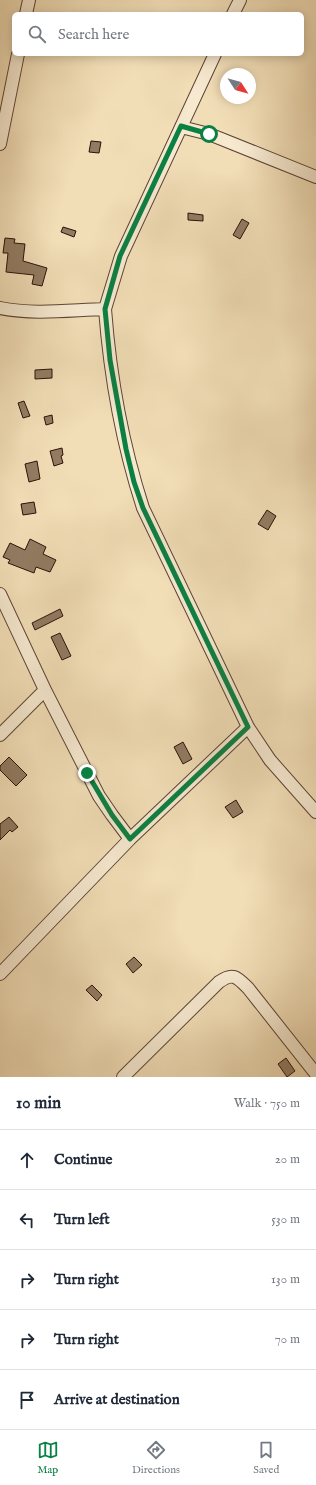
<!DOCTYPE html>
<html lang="en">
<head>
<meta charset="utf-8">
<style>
	body { margin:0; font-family:"IM FELL English",serif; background:#f6f6f7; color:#1f2937 }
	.compass { position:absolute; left:220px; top:68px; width:36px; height:36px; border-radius:50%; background:#fff; box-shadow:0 2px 10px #0003; rotate:126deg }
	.stop { position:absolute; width:12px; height:12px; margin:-9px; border:3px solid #0b8043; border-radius:50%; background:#fff }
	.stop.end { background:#0b8043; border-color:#fff; box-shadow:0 1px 4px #0008 }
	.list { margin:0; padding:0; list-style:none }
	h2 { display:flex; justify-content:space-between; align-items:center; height:52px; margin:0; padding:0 16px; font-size:17px }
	h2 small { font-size:13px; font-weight:400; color:#747a83 }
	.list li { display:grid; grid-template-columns:26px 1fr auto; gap:12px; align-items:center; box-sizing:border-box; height:60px; padding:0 16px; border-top:1px solid #e0e1e3 }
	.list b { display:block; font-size:15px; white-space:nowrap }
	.list em { font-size:13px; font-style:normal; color:#747a83 }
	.icon { flex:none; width:22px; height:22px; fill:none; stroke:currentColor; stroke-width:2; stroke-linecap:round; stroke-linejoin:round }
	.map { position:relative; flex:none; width:316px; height:1077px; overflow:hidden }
	.search { position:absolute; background:#fff; box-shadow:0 2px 10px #0003; left:12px; right:12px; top:12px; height:44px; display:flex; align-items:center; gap:10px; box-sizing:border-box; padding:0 14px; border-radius:6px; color:#747a83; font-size:15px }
	.sheet { height:352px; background:#fff }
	nav { display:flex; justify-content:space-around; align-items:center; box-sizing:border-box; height:56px; border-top:1px solid #e0e1e3; background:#fff; font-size:11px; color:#747a83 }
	nav a { display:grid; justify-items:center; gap:2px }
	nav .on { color:#0b8043 }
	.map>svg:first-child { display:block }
	.building { fill:#927b62; stroke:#2b1108 }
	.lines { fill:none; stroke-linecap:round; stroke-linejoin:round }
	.minor-casing { stroke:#5c4434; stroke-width:14 }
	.minor { stroke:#f6e9d0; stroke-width:12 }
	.route { stroke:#0b8043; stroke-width:5 }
</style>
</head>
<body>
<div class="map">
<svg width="316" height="1077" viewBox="0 0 316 1077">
	<rect width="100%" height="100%" fill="#f1ddb6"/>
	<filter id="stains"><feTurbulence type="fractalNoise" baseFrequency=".005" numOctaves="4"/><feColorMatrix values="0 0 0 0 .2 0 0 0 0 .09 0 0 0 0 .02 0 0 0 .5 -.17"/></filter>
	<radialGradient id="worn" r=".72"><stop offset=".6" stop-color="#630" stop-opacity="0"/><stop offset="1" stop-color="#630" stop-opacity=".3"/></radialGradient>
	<path class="building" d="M91,141L101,142L99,153L89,152Z
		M188,213L203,215V221L188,220Z
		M242,219L249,223L240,239L233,235Z
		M63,227L76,231L74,237L61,232Z
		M5,238L15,239L14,243L25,244L23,261L47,268L42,286L32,284L34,275L6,272L8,253H3Z
		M52,369V378L35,379V370Z
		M24,401L30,416L23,418L18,403Z
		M52,415L53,423L46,425L44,417Z
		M62,448L63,455L61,456L63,463L54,466L50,451Z
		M37,461L40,479L29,482L25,464Z
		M34,502L36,513L23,515L21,504Z
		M267,510L276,516L268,530L258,524Z
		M30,539L46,547L43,554L56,560L50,572L36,567L34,573L8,563L10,560L3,557L10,543L25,550Z
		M60,609L63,616L35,630L32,623Z
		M60,633L71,656L62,660L51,637Z
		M183,742L192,759L183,764L174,747Z
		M9,757L27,775L16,786L0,770V766Z
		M236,800L243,812L233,818L225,807Z
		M9,817L18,827L12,832L10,830L0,840V824Z
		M134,957L142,965L133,973L126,964Z
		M92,985L102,995L97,1001L86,990Z
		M286,1058L295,1071L287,1077L278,1064Z"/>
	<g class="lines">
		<g class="minor-casing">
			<path id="minor" d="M26,14L29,0
				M233,14L240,0
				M181,127L209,134L316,177
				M0,144L18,54
				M0,308C34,315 70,310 105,309C110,375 123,446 143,508L248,727L270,760L316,812
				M105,309L121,256L215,54
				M0,594L45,690L0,735
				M45,690L99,796L112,815L130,839
				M0,974L130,839L248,727
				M123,1077L219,982C233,972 237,977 248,988L316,1074"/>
		</g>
		<use href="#minor" class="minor"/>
	</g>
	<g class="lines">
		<path class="route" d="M87,773L112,815L130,839L248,727L143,508L134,482L126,449L110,360L105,309L120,256L181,126L209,134"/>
	</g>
	<rect width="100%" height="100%" filter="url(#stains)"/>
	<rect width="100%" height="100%" fill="url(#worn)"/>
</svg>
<svg class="compass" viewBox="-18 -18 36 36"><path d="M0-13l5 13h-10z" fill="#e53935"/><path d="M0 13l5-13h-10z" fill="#747a83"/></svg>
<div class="stop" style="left:209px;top:134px"></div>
<div class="stop end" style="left:87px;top:773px"></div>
<div class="search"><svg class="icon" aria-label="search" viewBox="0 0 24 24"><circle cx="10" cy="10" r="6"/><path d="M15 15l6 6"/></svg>Search here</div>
</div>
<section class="sheet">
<h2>10 min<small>Walk · 750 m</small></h2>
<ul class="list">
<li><svg class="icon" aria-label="ahead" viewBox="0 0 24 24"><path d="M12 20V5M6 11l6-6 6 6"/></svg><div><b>Continue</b></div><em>20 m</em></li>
<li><svg class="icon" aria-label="left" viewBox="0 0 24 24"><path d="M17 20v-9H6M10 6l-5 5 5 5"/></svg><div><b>Turn left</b></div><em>530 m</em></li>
<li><svg class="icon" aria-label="right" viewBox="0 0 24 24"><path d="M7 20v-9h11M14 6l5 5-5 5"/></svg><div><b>Turn right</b></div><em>130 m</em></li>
<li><svg class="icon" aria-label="right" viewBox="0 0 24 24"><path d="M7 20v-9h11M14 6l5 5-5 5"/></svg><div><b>Turn right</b></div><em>70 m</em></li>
<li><svg class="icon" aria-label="arrive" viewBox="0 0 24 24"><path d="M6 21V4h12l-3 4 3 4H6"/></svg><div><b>Arrive at destination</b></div></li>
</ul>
</section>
<nav>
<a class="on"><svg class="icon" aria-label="map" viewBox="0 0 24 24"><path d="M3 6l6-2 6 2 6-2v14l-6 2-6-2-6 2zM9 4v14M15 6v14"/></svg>Map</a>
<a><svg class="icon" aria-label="directions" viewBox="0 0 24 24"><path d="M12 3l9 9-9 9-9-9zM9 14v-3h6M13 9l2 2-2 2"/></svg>Directions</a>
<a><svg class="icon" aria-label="saved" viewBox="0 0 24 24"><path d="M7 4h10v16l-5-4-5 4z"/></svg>Saved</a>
</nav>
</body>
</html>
